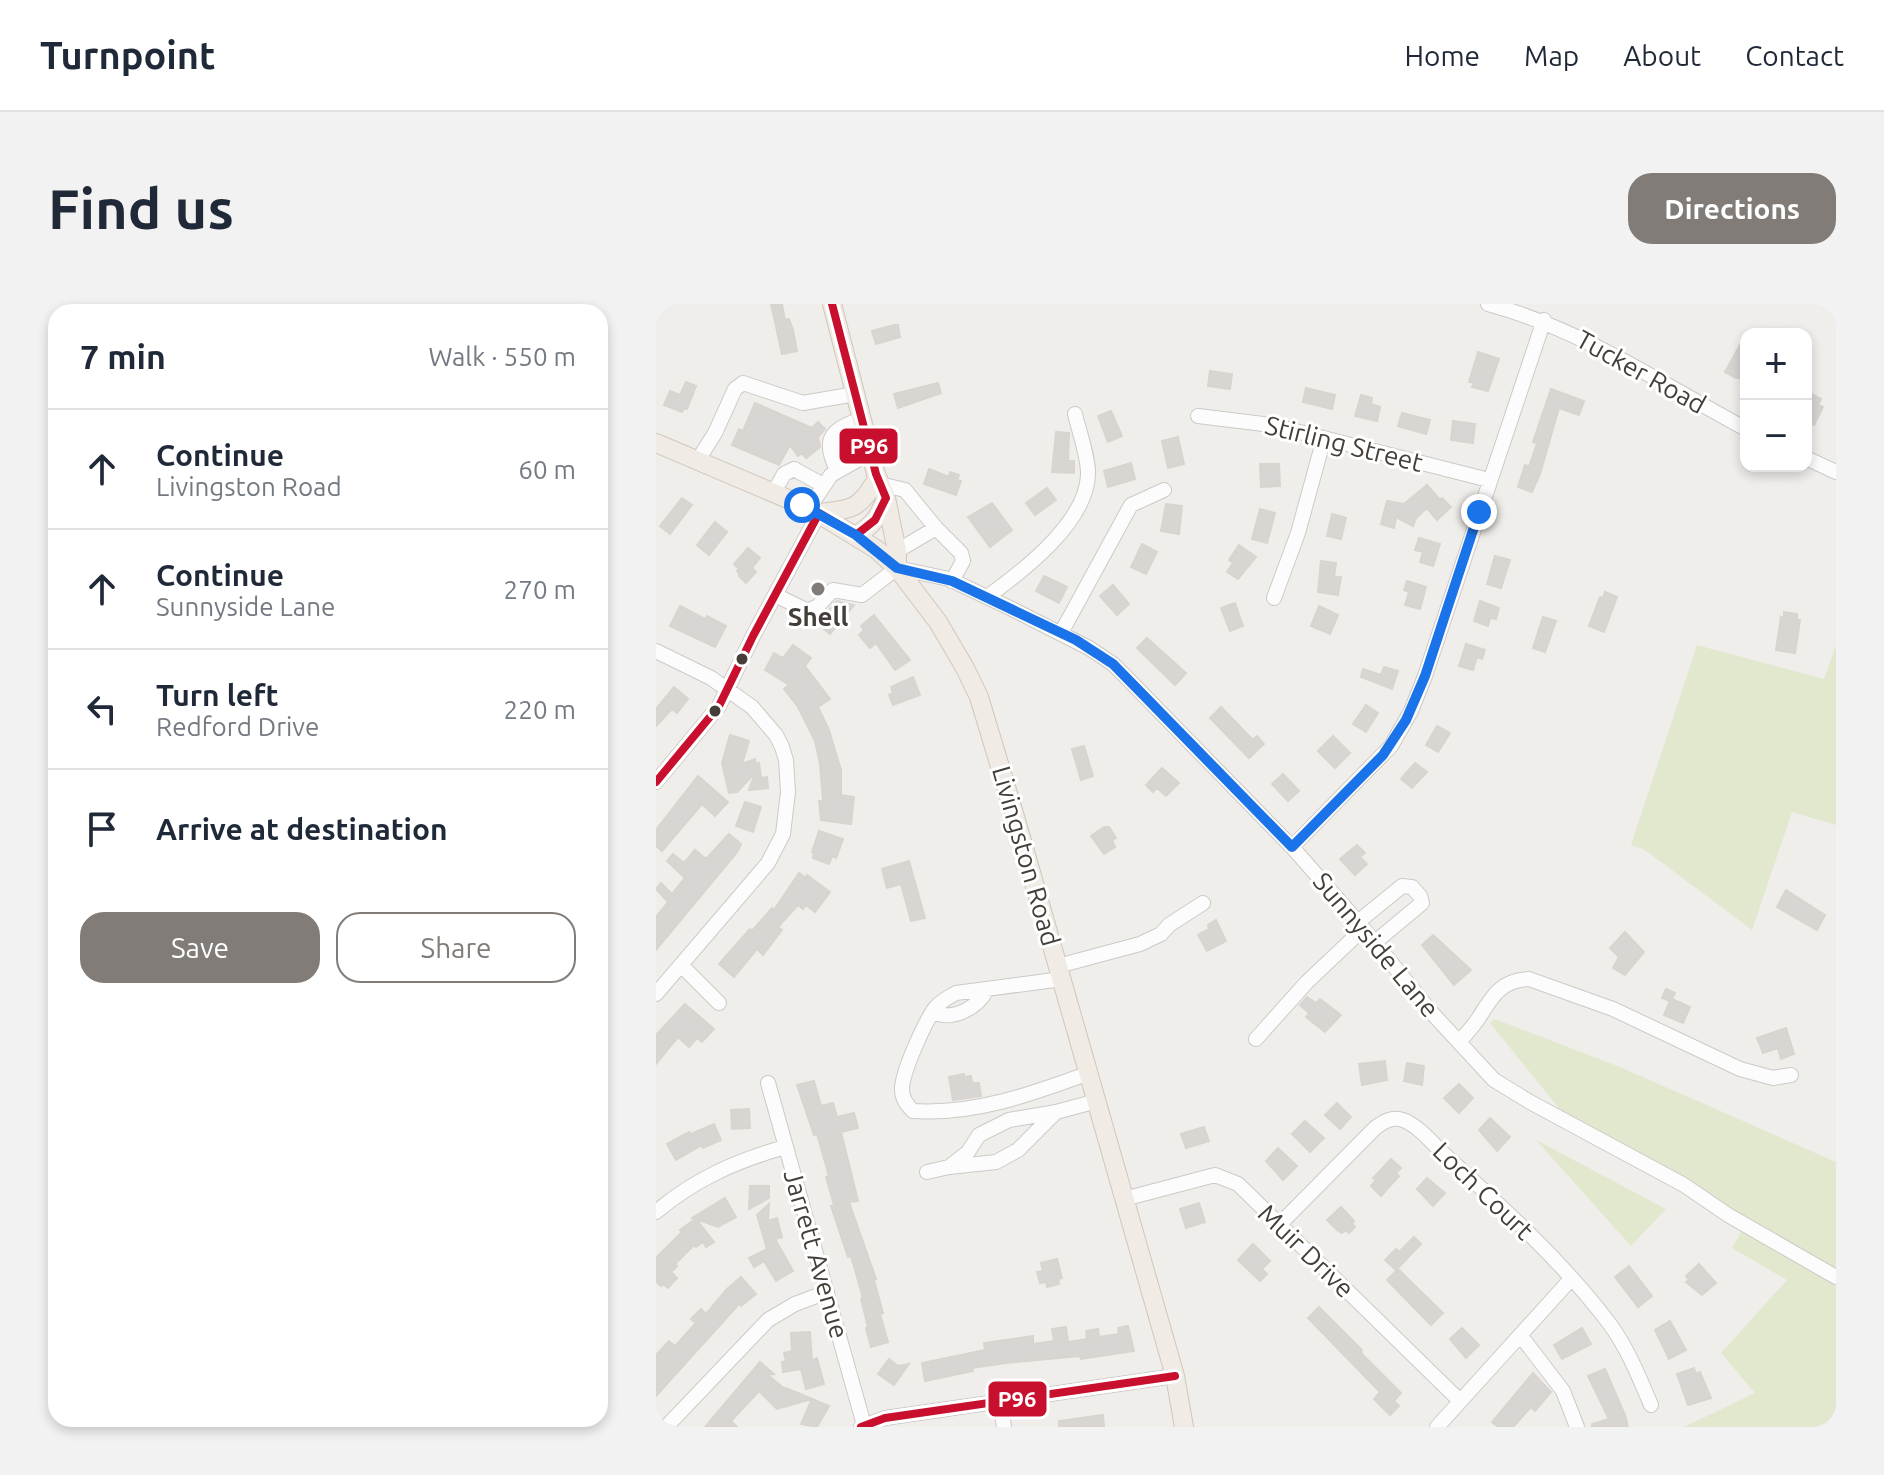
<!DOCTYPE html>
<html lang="en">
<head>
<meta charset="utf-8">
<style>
	body { margin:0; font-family:Ubuntu,sans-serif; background:#f2f2f3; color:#1f2937 }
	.controls { position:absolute; right:24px; top:24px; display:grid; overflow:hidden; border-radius:16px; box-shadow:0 4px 12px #0003 }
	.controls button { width:72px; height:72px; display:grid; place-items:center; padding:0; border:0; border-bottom:2px solid #e0e1e3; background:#fff; color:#1f2937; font:40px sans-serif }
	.stop { position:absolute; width:24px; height:24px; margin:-18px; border:6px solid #1a73e8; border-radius:50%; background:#fff }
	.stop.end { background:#1a73e8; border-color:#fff; box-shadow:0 2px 8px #0008 }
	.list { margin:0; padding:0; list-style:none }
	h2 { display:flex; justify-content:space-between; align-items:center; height:104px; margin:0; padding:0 32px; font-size:34px }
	h2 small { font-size:26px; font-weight:400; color:#747a83 }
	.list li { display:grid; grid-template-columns:52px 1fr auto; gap:24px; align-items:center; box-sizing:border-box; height:120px; padding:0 32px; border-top:2px solid #e0e1e3 }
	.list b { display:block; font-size:30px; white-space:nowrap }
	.list p { margin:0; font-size:26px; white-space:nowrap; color:#747a83 }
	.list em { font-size:26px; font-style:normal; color:#747a83 }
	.actions { display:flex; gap:16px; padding:24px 32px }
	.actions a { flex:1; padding:18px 0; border:2px solid #817c77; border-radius:24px; text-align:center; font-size:28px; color:#817c77 }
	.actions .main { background:#817c77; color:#fff }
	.icon { flex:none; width:44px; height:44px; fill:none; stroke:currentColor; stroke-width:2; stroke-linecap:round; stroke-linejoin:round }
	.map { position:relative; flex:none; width:1180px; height:1123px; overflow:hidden; border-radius:24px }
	header { display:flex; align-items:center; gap:48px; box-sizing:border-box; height:112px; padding:0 40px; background:#fff; border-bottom:2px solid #e0e1e3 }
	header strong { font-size:38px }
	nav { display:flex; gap:44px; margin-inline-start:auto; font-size:28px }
	.intro { display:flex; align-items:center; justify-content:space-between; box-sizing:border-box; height:192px; padding:0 48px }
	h1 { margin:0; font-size:56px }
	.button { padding:20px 36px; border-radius:24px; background:#817c77; color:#fff; font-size:28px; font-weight:700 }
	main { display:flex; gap:48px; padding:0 48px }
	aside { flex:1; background:#fff; border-radius:24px; box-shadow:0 4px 12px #0003 }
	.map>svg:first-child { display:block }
	.green { fill:#e1e8cd }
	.building { fill:#d8d5d2; stroke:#d8d5d1; stroke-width:2 }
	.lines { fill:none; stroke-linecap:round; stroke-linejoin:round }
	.minor-casing { stroke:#cccac7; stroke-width:16 }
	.major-casing { stroke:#d1c6ba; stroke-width:20 }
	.minor { stroke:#fdfcfc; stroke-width:14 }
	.major { stroke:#f0ebe5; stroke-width:18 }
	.bus-1-casing { stroke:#fff; stroke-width:14 }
	.bus-1 { stroke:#c8102e; stroke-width:8 }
	.route { stroke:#1a73e8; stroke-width:10 }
	.poi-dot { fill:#817c77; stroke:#fff; stroke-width:3 }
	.bus-dot { fill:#453e38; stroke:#fff; stroke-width:3 }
	.labels { text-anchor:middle; stroke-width:6; stroke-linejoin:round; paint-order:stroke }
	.street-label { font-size:26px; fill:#453e38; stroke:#fff }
	.poi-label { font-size:26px; font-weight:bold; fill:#453e38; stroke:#fff }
	.line-badge { stroke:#fff; stroke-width:3 }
	.badge-label { font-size:22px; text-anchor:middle; font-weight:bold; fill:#fff }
</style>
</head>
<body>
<header>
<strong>Turnpoint</strong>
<nav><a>Home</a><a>Map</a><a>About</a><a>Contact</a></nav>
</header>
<div class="intro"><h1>Find us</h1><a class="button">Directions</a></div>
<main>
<aside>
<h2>7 min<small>Walk · 550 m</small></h2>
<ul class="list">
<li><svg class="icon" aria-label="ahead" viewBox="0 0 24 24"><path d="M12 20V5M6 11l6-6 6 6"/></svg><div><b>Continue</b><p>Livingston Road</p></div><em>60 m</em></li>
<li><svg class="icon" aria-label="ahead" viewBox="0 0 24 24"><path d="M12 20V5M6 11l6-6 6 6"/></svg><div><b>Continue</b><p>Sunnyside Lane</p></div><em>270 m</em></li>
<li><svg class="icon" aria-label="left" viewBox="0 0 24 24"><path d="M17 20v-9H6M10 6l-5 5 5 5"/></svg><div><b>Turn left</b><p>Redford Drive</p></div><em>220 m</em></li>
<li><svg class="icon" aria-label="arrive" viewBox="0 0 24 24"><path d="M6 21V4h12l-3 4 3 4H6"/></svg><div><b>Arrive at destination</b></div></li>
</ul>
<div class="actions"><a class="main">Save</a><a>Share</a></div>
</aside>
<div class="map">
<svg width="1180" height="1123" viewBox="0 0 1180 1123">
	<rect width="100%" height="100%" fill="#f0eeeb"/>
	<path class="green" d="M1041,341L1168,375L1180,341V521L1136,508L1096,626L989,546L975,541Z
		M839,715L964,763L1180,858V1123H1028L1099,1089L1065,1049L1131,976L1076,944L1088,923L923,829L834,719Z
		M880,836L1010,905L975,942Z"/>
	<path class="building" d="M115,0H126L129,16L133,15L137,26L141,47L126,50Z
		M238,21H242L244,33L220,40L216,27Z
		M1090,30V68L1086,74H1080L1069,68Z
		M822,48L843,55L832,87L816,83L818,79L813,78Z
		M554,67L576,70L574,85L552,82Z
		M30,78L40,82L31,105L28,104L26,108L8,101L14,87L24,91Z
		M282,79L285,89L242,104L238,90Z
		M650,84L679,91L676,105L647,98Z
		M895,85L928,97L923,111L903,104L884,170L876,188L862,183L869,161L873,163L881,139L877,138Z
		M1155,90L1165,95L1162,101L1167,103L1158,121L1150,117V99Z
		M705,91L716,94L715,100L724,103L721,117L699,112Z
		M99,99L156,124L162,118L169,125L162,133L164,143L150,154L146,149L142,152L134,141L123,161L76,141L83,125L87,127Z
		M455,107L466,132L452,138L442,112Z
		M746,109L774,116L770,130L742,122Z
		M797,117L819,120L817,139L795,136Z
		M400,128L413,129L412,157H418V169L396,168Z
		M522,133L528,160L512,164L506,137Z
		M475,159L479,175L452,183L448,167Z
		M604,160H623L624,182L605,183Z
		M273,165L293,173L294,168L303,171L301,176L305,177L300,191L268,180Z
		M771,181L784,196L786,194L795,203L781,216L771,204L760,214L757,222L740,213L738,224L725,220L731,197L748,200Z
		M391,184L400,196L379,211L370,199Z
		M26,194L36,201L14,230L4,222Z
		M336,199L356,226L334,243L312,213Z
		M510,200L526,202L523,230L505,227Z
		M604,205L619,209L611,239L596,235Z
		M676,210L690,214L685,235L671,232Z
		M59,218L71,228L53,251L41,241Z
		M763,234L784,240L777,262L764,258L767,248L759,246Z
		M486,240L501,248L490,270L475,263Z
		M583,241L600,253L582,275L571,268L577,259L573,256Z
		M92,244L104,254L96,264L100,268L90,279L83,272L84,271L81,267L83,265L78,260Z
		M839,252L854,256L845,284L831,280Z
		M665,257L680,259L678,273H685L682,291L662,288Z
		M388,272L411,283L403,299L380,287Z
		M751,277L770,283L764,305L749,301L753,288L748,286Z
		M457,281L473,300L461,311L444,292Z
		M949,288L961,293L948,328L933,322L944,293L947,294Z
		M181,297L198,301L174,330L161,319Z
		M824,297L843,304L840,315L834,314L832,322L818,317Z
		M579,299L587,322L574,327L565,304Z
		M24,302L49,315L51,312L70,322L59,343L14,322Z
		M663,302L682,311L674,330L655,322Z
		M1128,308L1141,310V316H1144L1139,349L1120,346L1125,313L1128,314Z
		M218,311L254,356L239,366L220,339L214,344L203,331L208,326L205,322Z
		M887,313L900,317L889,348L877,344Z
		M491,334L530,369L519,381L481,344Z
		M810,340L829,346L826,355L821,353L817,366L803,362Z
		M137,341L155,354L149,362L174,395L162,403L173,426L185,466V491L198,493L195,520L165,516L163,497H167L164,460L159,437L142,403L128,385L133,381L109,366L118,349L127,354Z
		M728,363L742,367L736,385L705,373L707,365L725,371Z
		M257,373L264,391L237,401L233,391L237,389L235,383Z
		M18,383L32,395L21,409L16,405L0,422V405Z
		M710,401L722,409L710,428L697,420Z
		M565,403L597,436L601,432L608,440L593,454L554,414Z
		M781,422L794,429L782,448L770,441Z
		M74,431L93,437L86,460L99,455L101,463L103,458L105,474L111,473L112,484L93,486L99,469L81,488L73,489L66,459Z
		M677,432L694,449L679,464L662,447Z
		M428,442L437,472L425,476L416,445Z
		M759,459L771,468L756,484L745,475Z
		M506,464L523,479L510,492L501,484L497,488L490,481Z
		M627,470L643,487L632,497L616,480Z
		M42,472L72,498L59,512L46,500L6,547L0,542V526Z
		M89,498L105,503L97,528L80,522Z
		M448,523H453L460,534L456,536L459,543L448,550L435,532Z
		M163,527L187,535L180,554L176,552L173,560L157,554L158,549L156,548Z
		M73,530L85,540L82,547L0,646V613L12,598L0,585L5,579L16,590L29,574L11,557L17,550L28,559L39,546L50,555Z
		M701,541L709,549L704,553L711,560L699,571L684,555Z
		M253,557L269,614L255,617L245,580L231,584L226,565Z
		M143,569L150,574L151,571L174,588L159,608L150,601L147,605L142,601L122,623L126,626L107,651L101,645L78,673L63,660L94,625L96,627L116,604L118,606Z
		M1130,586L1169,611L1161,626L1121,603Z
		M560,616L570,637L551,647L542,631L553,625L552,621Z
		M969,628L988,648L969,671L957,664L963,653L954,644Z
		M777,631L815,666L798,681L766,641Z
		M1010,685L1019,689L1016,695L1034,703L1027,719L1008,711L1014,697L1006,694Z
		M651,693L660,699L664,695L685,711L669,728L650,713L653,709L644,701Z
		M29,700L58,725L46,738L41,734L33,743L22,733L0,760V731Z
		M1130,724L1138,750L1125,755L1122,744L1107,749L1101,734Z
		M729,757L731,776L706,781L703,760Z
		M751,759L768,762L766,781L748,777Z
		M308,770V773L315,772L316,779H323L325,792L297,796L293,773Z
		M158,777L165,802L177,799L181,813L198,809L202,824L185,828L202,897L193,898L220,975L218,976L227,1009L224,1010L232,1038L215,1043L210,1024L212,1023L205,995L207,994L195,952L192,953L175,902L178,901L170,873L173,872L161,830L158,831L141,781Z
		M803,780L817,794L803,809L788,794Z
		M681,799L695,813L684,825L669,811Z
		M93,805L94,824L76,825L75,806Z
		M834,814L854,833L841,847L823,826Z
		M649,817L668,834L654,848L636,830Z
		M58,820L65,836L47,844L46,841L20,856L11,840L33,828L35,830Z
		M548,823L553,837L530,844L525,830Z
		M622,844L641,862L627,876L610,857Z
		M735,855L745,864L740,869L743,872L725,892L715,882L720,876L717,874Z
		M771,874L789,889L777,902L761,885Z
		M94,882H113V894L93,905Z
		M69,894L80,913L62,923L40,915L58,938L50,943L47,938L40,943L38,941L19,960L21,962L15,968L21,974L12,984L7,980L5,982L0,978V954L26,928L24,926L39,915L36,914Z
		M543,899L549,918L530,924L524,905Z
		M113,900L112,917L121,914L126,933L119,935L137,967L120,977L108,957L98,963L93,954L111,945L101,911Z
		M685,903L698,917L696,919L699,923L693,929L690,926L686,929L681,926L671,916Z
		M758,933L765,940L740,966L729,956L740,945L743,948Z
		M597,940L614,957L606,965L611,970L604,977L582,956Z
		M401,955L406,974L402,975L403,980L391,983L390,978L384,979L381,968L387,967L385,959Z
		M1043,960L1060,979L1046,991L1030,978L1033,976L1030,972Z
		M973,962L996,992L982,1003L959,973Z
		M742,965L787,1009L775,1021L731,976Z
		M85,973L100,990L85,1002L83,1000L0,1092V1051L13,1037L19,1042L40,1019L35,1015L45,1005L50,1010L71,985Z
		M663,1003L706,1046L705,1048L709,1053L745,1089L738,1097L743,1102L734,1111L718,1095L724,1088L652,1014Z
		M1014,1017L1030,1046L1013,1055L999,1026Z
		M472,1022L478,1047L425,1055L424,1052L350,1059L316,1064L317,1067L269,1077L266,1059L329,1046L328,1039L377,1032V1040L398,1037L396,1025L410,1023L412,1038L431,1035L430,1027L442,1025L443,1033L463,1030L462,1024Z
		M806,1024L823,1041L810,1054L794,1035Z
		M926,1024L935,1040L906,1055L898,1041Z
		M154,1028L156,1056L161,1054L168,1080L150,1085L145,1065L127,1068L126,1058L130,1057L128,1049L136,1047L135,1029Z
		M233,1055L242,1062L253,1060L238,1081L222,1070Z
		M104,1058L118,1070L112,1071L131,1087L130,1084L173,1102L161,1123L145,1120L156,1095L121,1105L103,1087L75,1117L81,1123H49Z
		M1038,1064L1040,1070L1044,1068L1055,1094L1032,1101L1021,1070Z
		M949,1065L969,1111L972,1123H936V1120L953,1115L932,1072Z
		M877,1069L895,1088L879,1107L875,1103L857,1123H842L836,1118Z
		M447,1111L448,1123H403V1117Z"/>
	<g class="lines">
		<g class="minor-casing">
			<path id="minor" d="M832,0C925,25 1006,80 1090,125
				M542,112L616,121L833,176
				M1150,154L1180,168
				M42,156L59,129L79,85L87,79L147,99L199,90
				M181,166C165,134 176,125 206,115
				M224,180L249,186L280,224
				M118,188L128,170L138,165L167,181
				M153,204L175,171L216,148
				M241,247L280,224L305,249L307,257L296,277
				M119,291L152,307L162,302L177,286L206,291L241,264L293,275L356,305L433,344L457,360L470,373L636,543L702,618L776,709L838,776L874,798L1028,881L1072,911L1180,973
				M331,293C367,267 430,219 432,171C433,155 423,127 419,110
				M618,294L642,229L668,134
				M405,329L475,201L508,186
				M0,347L55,374L96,403L120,431L126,443L130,456L132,488L127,530L112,559L0,690
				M0,478L63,402L97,332L163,209
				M636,543L735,442L755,407L769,372L888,16
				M702,618L746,582L756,583L764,592L766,599L718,639
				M25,661L63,699
				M402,662L484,640L505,630L513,621L547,599
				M406,675L300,689C291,694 285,697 279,704C269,718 246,768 246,785C246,795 251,801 257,807C318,811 376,790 433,769
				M277,707C295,719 323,703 331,685
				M600,735L651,678L707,625
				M803,738C810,730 818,722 824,712C837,691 846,676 873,675L957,705L1084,765L1117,774L1135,771
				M112,779L208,1121
				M293,863L340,858L362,846L400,808
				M271,868L293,863L312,848L323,831L353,816L400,808L441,797
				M468,895L559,871L582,880L804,1097
				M0,908C39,875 80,857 129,843
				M623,921L719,824C727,818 736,812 747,816C763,822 777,840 789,851C846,903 906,957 953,1019C971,1043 983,1073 995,1101
				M865,1032L907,1087L921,1123
				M344,1096L348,1123
				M10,1123L112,1016L139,1000L171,988
				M205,1123L229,1114L519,1072
				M781,1123L915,975"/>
		</g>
		<g class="major-casing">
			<path id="major" d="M176,0L220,170L230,194C224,211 216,223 200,231
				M0,139L153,204L220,245L241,264L282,318L309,364L323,393L360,516L519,1072L528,1123
				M230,194L241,247V264
				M163,209C191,205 201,208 217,181"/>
		</g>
		<use href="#minor" class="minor"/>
		<use href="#major" class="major"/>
		<g class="bus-1-casing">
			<path id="bus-1" d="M163,209L200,231L219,216L230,194L220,170L176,0
				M0,478L63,402L97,332L163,209
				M205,1123L229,1114L519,1072"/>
		</g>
		<use href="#bus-1" class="bus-1"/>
	</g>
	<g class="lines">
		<path class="route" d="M146,201L200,231L241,264L296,277L420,336L457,360L636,543L727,451L750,416L769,372L823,208"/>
	</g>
	<circle class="poi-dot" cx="162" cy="285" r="8"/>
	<g class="bus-dot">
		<circle cx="86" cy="355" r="7"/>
		<circle cx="59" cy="407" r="7"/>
	</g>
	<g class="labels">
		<g class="street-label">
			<text transform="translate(985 68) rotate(29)" y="9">Tucker Road</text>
			<text transform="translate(688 140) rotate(14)" y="9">Stirling Street</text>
			<text transform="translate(370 552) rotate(74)" y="9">Livingston Road</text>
			<text transform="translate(720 641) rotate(50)" y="9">Sunnyside Lane</text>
			<text transform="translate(827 887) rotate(44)" y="9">Loch Court</text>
			<text transform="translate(650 947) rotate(44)" y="9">Muir Drive</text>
			<text transform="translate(160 950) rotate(74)" y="9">Jarrett Avenue</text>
		</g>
		<g class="poi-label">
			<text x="162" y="322">Shell</text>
		</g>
	</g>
	<g class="line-badge">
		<rect x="182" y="123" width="61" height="38" rx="8" fill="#c8102e"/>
		<rect x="331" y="1076" width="61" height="38" rx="8" fill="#c8102e"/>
	</g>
	<g class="badge-label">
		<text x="213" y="150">P96</text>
		<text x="361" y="1103">P96</text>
	</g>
</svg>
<div class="controls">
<button>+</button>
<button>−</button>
</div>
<div class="stop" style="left:146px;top:201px"></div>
<div class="stop end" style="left:823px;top:208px"></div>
</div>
</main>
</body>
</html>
